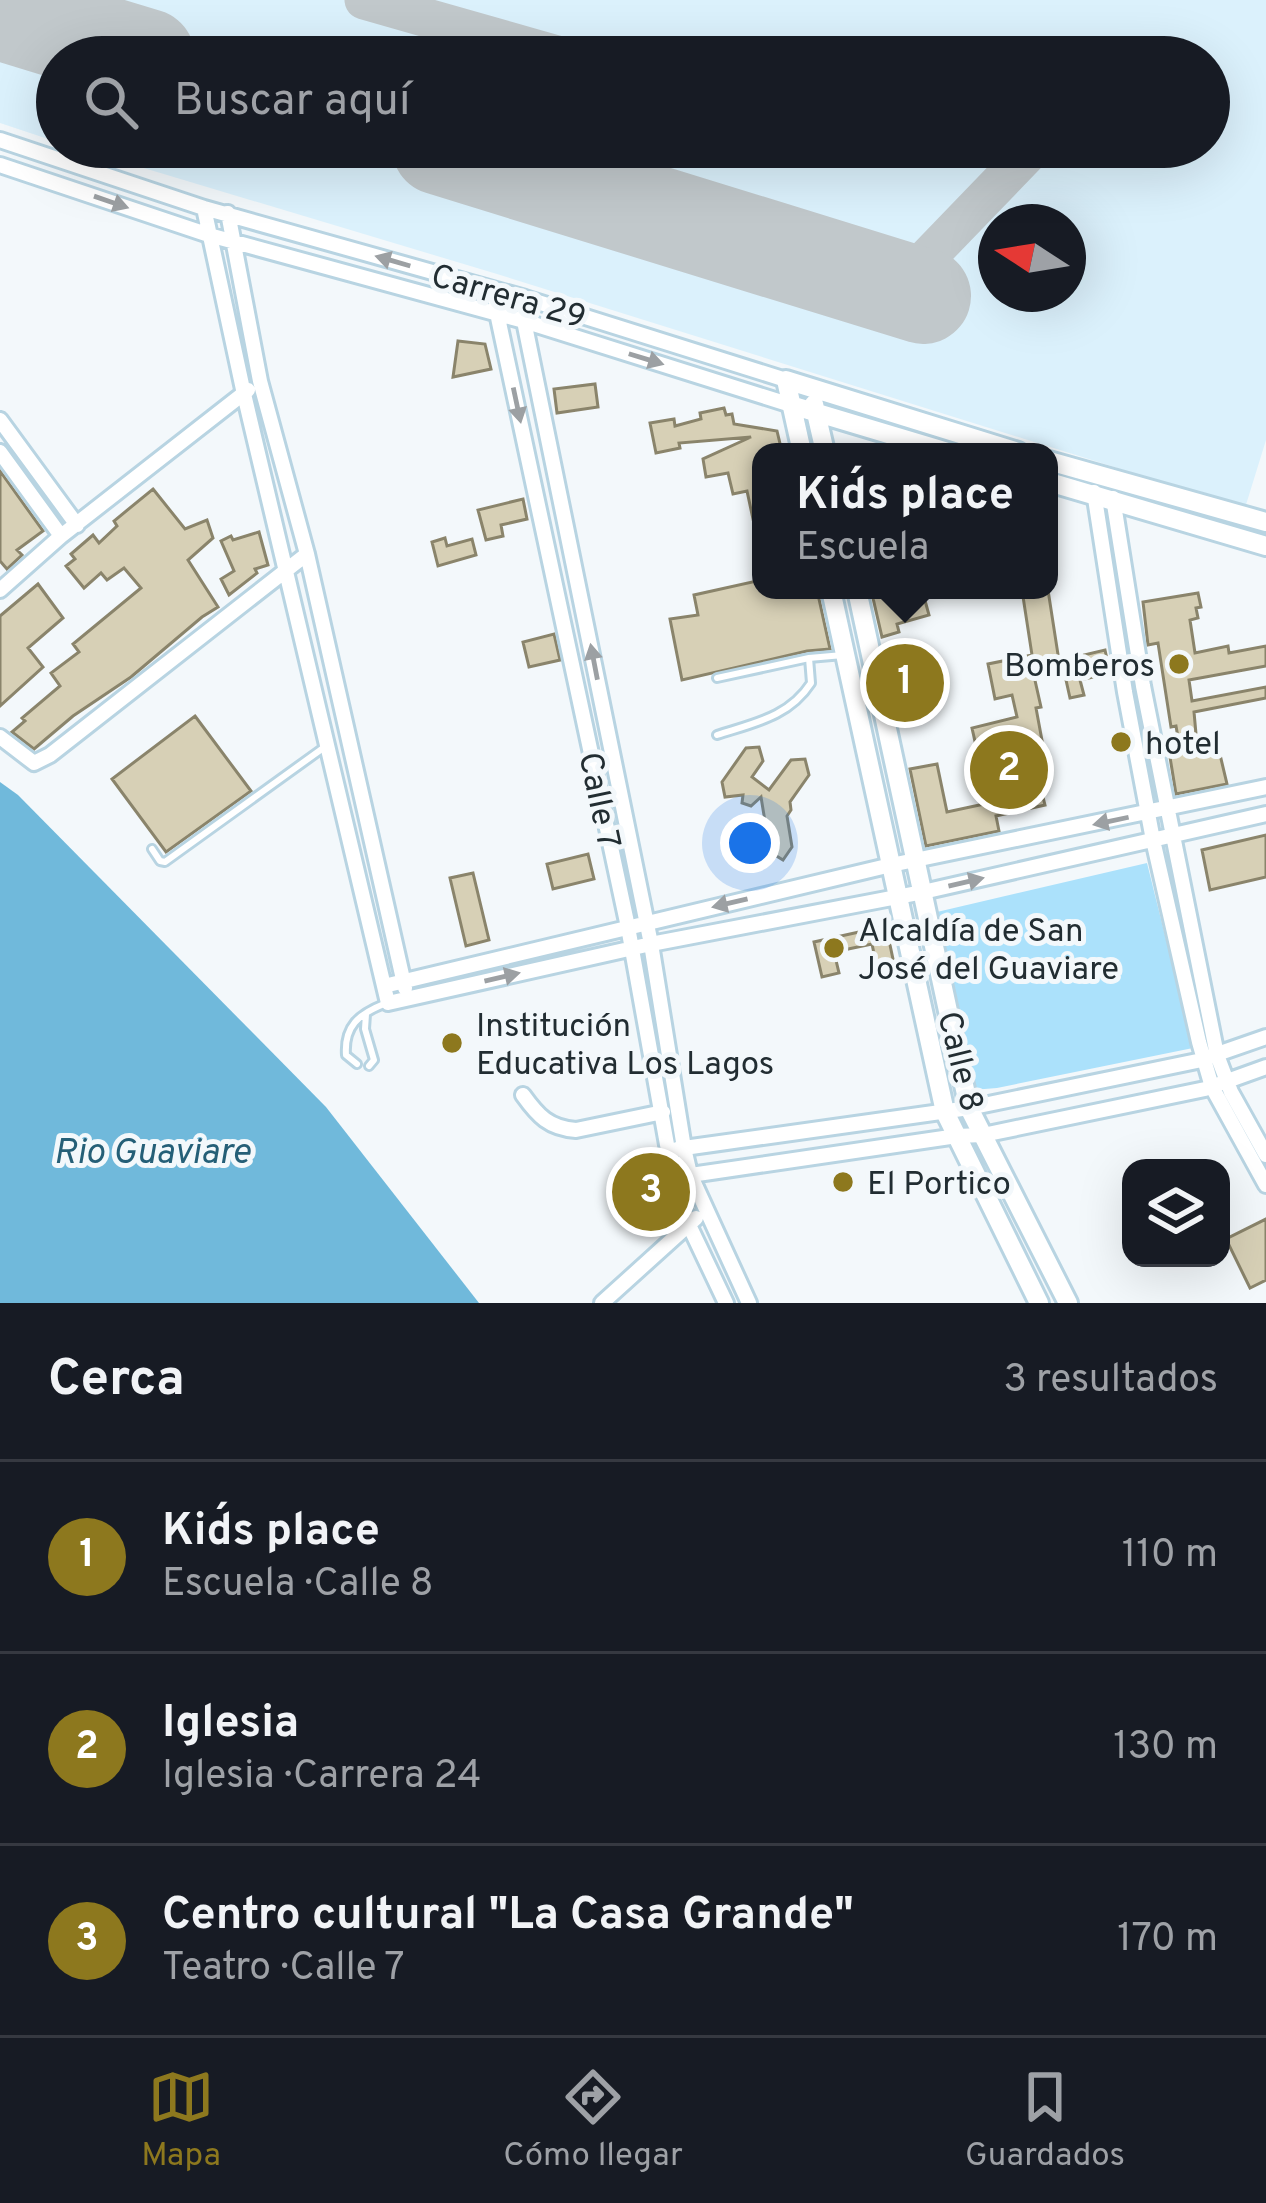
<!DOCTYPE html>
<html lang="es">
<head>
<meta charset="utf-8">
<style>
	body { margin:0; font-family:Overpass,sans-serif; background:#242831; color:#f1f3f6 }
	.controls { position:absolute; right:36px; bottom:36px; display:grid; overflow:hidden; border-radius:24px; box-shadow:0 12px 48px #0002 }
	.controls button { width:108px; height:108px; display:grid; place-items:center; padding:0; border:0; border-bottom:3px solid #363941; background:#171b24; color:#f1f3f6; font:60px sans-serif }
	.compass { position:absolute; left:978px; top:204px; width:108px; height:108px; border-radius:50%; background:#171b24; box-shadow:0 12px 48px #0002; rotate:282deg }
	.you { position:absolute; left:750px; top:843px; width:42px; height:42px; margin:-30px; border:9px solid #fff; border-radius:50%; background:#1a73e8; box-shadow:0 0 0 18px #1a73e833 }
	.badge { display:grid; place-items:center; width:78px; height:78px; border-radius:50%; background:#8d781e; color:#fff; font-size:39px; font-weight:700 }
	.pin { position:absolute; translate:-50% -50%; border:6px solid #fff; box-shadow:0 3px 12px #0006 }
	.popup { position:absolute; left:752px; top:443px; width:306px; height:156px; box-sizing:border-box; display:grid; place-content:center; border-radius:24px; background:#171b24; filter:drop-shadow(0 3px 9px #0005); font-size:39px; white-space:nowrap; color:#9ea1a6 }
	.popup b { font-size:45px; color:#f1f3f6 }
	.popup::after { content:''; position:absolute; left:50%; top:100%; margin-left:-24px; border:24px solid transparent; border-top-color:#171b24 }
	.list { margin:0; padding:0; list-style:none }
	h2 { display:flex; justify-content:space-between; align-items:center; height:156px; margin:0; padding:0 48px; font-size:51px }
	h2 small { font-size:39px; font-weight:400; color:#9ea1a6 }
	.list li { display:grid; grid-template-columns:78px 1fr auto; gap:36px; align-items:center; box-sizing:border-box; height:192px; padding:0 48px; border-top:3px solid #363941 }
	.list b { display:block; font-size:45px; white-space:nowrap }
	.list p { margin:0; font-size:39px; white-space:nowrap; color:#9ea1a6 }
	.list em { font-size:39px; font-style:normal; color:#9ea1a6 }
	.icon { flex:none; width:66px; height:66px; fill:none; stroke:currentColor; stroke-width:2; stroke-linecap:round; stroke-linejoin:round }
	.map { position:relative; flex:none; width:1266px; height:1303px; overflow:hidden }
	.search { position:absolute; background:#171b24; box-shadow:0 12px 48px #0002; left:36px; right:36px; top:36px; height:132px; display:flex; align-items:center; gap:30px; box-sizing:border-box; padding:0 42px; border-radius:66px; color:#9ea1a6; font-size:45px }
	.sheet { height:732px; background:#171b24 }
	nav { display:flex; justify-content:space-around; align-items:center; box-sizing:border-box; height:168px; border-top:3px solid #363941; background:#171b24; font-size:33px; color:#9ea1a6 }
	nav a { display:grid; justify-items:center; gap:6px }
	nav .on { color:#8d781e }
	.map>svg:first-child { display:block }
	.built { fill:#dbf1fc; fill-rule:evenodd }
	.green { fill:#abe1fb }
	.water { fill:#70b9db }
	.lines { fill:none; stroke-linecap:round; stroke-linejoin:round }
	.taxiway { stroke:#c1c8cb; stroke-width:39 }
	.runway { stroke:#c1c8cb; stroke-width:96 }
	.building { fill:#d7d0b6; stroke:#8a846b; stroke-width:3 }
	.lane-casing { stroke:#b8d4e2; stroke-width:12 }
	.street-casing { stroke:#b8d4e2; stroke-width:20 }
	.secondary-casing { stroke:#b8d4e2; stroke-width:24 }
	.lane { stroke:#fff; stroke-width:6 }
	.street { stroke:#fff; stroke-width:14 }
	.secondary { stroke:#fff; stroke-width:18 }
	.oneway { fill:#9ca0a3 }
	.poi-dot { fill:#8d781e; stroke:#f3f8fb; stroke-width:4.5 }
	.labels { text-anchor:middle; stroke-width:10; stroke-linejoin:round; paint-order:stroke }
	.street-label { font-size:33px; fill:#222d32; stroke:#f3f8fb }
	.poi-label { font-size:33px; fill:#222d32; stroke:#f3f8fb; text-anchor:start }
	.water-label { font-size:36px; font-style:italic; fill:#255f77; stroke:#f3f8fb }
</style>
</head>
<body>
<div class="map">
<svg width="1266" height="1303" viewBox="0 0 1266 1303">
	<rect width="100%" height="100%" fill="#f3f8fb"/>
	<path class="built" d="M0,0H1266V440L1245,508L497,274L74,147H1209V57H57V142L0,123ZM996,222H1068V294H996Z"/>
	<path class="green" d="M1147,863L1193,1048L997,1088L972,1090L937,912Z"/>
	<path class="water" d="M0,782L18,795L326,1107L479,1303H0Z"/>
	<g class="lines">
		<path class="taxiway" d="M364,0L564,57
			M898,288L1034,147"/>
		<path class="runway" d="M0,12L147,57
			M440,147L923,296"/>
	</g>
	<path class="building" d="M458,341L485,344L491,369L453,377Z
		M595,384L598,407L557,413L554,389Z
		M724,408L726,415L732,414L734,424L777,431L782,452H761V533H756L747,491L733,494L728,473L706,477L703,459L751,437L679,443L680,448L656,453L650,423L674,419L675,426L701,419L700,413Z
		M0,471L43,531L17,550L22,555L7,569L0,561Z
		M153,489L185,529L207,520L213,538L188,560L218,607L202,617L131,677L73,716L34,749L12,732L25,721L22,718L60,686L51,673L79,652L73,644L141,588L124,568L107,580L101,573L84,588L66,566L75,559L71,554L93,535L99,543L117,526L114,521Z
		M523,499L527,519L501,525L503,536L486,540L478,510Z
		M259,532L268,565L255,569L257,573L229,595L221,579L234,571L221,541L231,536L233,540Z
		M445,538L447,546L472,539L476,555L438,566L432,542Z
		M761,580V590H817L830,649L807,651L682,680L670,619L698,615L694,595Z
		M38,584L63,618L28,648L43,667L0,706V616Z
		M1022,590H1048L1059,661L1105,650L1110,673L1080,680L1084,695L1070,698L1064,671L1034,676L1041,707L1036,708L1046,762L1035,765L1045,805L996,816L999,831L926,846L910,769L937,764L947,812L998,801L992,775L983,777L972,728L1017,717L1012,695L995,699L988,664L1032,655Z
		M893,593L895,600L923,593L929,615L897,624L899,632L882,637L873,598Z
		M1198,593L1201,607L1196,608L1198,618L1190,620L1195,653L1228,646L1229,653L1266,646V666L1189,680L1192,701L1266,687V698L1194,712L1197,745L1217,742L1227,784L1176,794L1169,751L1180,749L1176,726L1171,727L1158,643L1148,645L1143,602Z
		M554,634L560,660L529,667L523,642Z
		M195,716L251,791L166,852L112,779Z
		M759,747L763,761L752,777L769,790L791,760L805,759L809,775L790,802L791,810L787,816L792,847L783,860L770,852L761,797L751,806L742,803L743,795L725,797L722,782L746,748Z
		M1266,835V877L1210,890L1202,850Z
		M588,854L594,879L553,889L547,864Z
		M473,873L489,940L466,946L450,878Z
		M886,926L894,964L877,968L872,944L834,952L839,973L822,977L814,942Z
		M1266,1219V1280L1250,1288L1226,1239Z"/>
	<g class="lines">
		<g class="lane-casing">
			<path id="lane" d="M717,678L809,658
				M717,735C754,723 789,717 811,683L809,658L843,655
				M152,849L160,861L165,862L326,746
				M366,1014L365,1029L374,1060L369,1066
				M357,1064L346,1055C344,1026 359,1014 384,1004"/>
		</g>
		<g class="street-casing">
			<path id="street" d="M0,140L204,208L525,298L786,380
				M0,165L209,235L524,321L791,405
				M204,208L244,394L388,1003L651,944L923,892L1266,814
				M228,213L260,381L307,554L405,988
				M495,291L497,313L628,927L673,1178L688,1223L726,1303
				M525,298L524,321L651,944L684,1148L690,1174L749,1303
				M0,420L77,525
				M0,452L61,536
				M1094,492L1125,692L1153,840L1199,1042L1212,1087L1266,1185
				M1113,498L1143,686L1217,1055L1231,1092L1266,1155
				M0,590L61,536L248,390
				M0,737L34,763L50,755L307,554
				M384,986L891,865L1266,787
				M523,1095C538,1116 549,1128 576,1130L663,1112
				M677,1149L969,1108L1197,1061L1266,1037
				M684,1176L957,1136L983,1135L1205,1089L1266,1067
				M602,1303L696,1218"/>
		</g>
		<g class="secondary-casing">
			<path id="secondary" d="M814,404L825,452
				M791,405L948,452
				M802,452L786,380L1018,452
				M1049,461L1266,522
				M1049,482L1266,546
				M831,590L945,1112L1039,1303
				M857,590L969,1108L1068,1303"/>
		</g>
		<use href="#lane" class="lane"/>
		<use href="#street" class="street"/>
		<use href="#secondary" class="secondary"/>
	</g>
	<defs><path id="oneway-solid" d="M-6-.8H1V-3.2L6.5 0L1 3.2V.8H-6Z" transform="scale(3)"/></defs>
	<g class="oneway">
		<use href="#oneway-solid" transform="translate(111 202) rotate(19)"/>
		<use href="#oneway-solid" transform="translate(393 261) rotate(-164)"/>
		<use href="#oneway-solid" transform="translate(646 359) rotate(17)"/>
		<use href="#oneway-solid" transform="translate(517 405) rotate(78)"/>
		<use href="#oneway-solid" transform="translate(594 662) rotate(-101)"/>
		<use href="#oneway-solid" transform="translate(1111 821) rotate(168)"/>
		<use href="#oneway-solid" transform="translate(966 882) rotate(-13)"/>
		<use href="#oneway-solid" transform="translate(730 903) rotate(167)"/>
		<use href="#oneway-solid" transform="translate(502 977) rotate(-13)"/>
	</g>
	<g class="poi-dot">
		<circle cx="1179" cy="664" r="12"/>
		<circle cx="1121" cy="742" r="12"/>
		<circle cx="834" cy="948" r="12"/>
		<circle cx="452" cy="1043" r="12"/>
		<circle cx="843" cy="1182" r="12"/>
	</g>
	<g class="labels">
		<g class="street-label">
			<text transform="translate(509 295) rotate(16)" y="12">Carrera 29</text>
			<text transform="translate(601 800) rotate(78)" y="12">Calle 7</text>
			<text transform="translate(962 1061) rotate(76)" y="12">Calle 8</text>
		</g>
		<g class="poi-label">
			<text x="1155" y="676" text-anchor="end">Bomberos</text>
			<text x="1145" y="754">hotel</text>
			<text x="858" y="941">Alcaldía de San<tspan x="858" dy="38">José del Guaviare</tspan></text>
			<text x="476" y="1036">Institución<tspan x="476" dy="38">Educativa Los Lagos</tspan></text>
			<text x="867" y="1194">El Portico</text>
		</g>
		<g class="water-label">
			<text x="152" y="1163">Rio Guaviare</text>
		</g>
	</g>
</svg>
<div class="controls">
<button><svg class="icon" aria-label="layers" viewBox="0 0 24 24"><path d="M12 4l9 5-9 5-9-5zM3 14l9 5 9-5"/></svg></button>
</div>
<svg class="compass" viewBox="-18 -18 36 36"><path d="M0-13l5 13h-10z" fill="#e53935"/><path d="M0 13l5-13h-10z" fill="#9ea1a6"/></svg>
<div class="you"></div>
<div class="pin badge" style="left:905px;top:683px">1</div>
<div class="popup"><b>Kid´s place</b>Escuela</div>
<div class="pin badge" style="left:1009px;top:770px">2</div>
<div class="pin badge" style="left:651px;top:1192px">3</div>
<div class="search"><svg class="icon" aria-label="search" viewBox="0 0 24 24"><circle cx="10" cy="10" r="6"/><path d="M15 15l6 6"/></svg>Buscar aquí</div>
</div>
<section class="sheet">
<h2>Cerca<small>3 resultados</small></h2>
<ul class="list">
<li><span class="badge">1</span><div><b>Kid´s place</b><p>Escuela · Calle 8</p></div><em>110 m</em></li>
<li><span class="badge">2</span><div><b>Iglesia</b><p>Iglesia · Carrera 24</p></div><em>130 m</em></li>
<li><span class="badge">3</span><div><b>Centro cultural &quot;La Casa Grande&quot;</b><p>Teatro · Calle 7</p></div><em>170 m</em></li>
</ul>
</section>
<nav>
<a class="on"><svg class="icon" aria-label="map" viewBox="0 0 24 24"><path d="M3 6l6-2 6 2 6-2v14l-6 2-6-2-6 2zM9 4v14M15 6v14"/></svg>Mapa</a>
<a><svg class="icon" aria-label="directions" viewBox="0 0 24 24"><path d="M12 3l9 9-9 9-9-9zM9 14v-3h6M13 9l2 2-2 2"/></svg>Cómo llegar</a>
<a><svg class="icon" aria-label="saved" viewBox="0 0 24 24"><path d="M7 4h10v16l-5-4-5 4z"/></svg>Guardados</a>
</nav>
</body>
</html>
